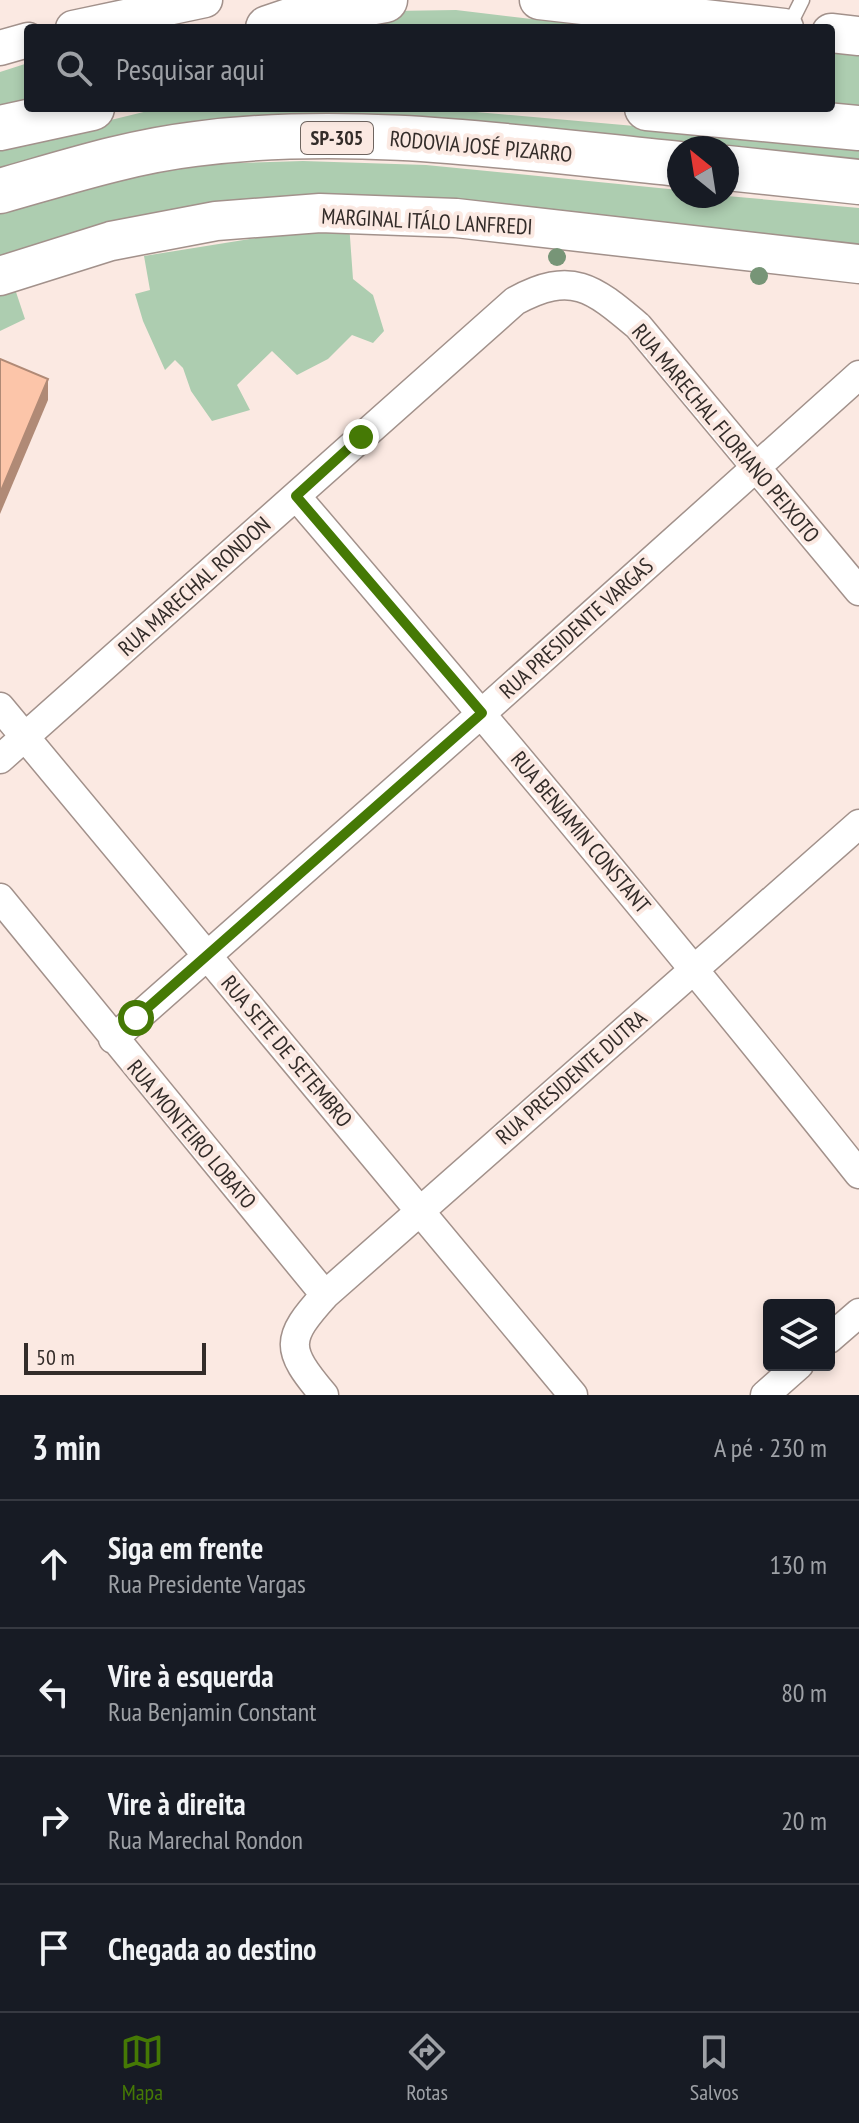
<!DOCTYPE html>
<html lang="pt">
<head>
<meta charset="utf-8">
<style>
	body { margin:0; font-family:"PT Sans Narrow",sans-serif; background:#242831; color:#f1f3f6 }
	.controls { position:absolute; right:24px; bottom:24px; display:grid; overflow:hidden; border-radius:8px; box-shadow:0 4px 12px #0003 }
	.controls button { width:72px; height:72px; display:grid; place-items:center; padding:0; border:0; border-bottom:2px solid #363941; background:#171b24; color:#f1f3f6; font:40px sans-serif }
	.compass { position:absolute; left:667px; top:136px; width:72px; height:72px; border-radius:50%; background:#171b24; box-shadow:0 4px 12px #0003; rotate:330deg }
	.scale { position:absolute; left:24px; bottom:20px; width:182px; box-sizing:border-box; padding-left:8px; border:4px solid #332c29; border-top:0; font-size:22px; line-height:28px; white-space:nowrap; color:#332c29; -webkit-text-stroke:6px #fbe9e2; paint-order:stroke }
	.stop { position:absolute; width:24px; height:24px; margin:-18px; border:6px solid #457905; border-radius:50%; background:#fff }
	.stop.end { background:#457905; border-color:#fff; box-shadow:0 2px 8px #0008 }
	.list { margin:0; padding:0; list-style:none }
	h2 { display:flex; justify-content:space-between; align-items:center; height:104px; margin:0; padding:0 32px; font-size:34px }
	h2 small { font-size:26px; font-weight:400; color:#9ea1a6 }
	.list li { display:grid; grid-template-columns:52px 1fr auto; gap:24px; align-items:center; box-sizing:border-box; height:128px; padding:0 32px; border-top:2px solid #363941 }
	.list b { display:block; font-size:30px; white-space:nowrap }
	.list p { margin:0; font-size:26px; white-space:nowrap; color:#9ea1a6 }
	.list em { font-size:26px; font-style:normal; color:#9ea1a6 }
	.icon { flex:none; width:44px; height:44px; fill:none; stroke:currentColor; stroke-width:2; stroke-linecap:round; stroke-linejoin:round }
	.map { position:relative; flex:none; width:859px; height:1395px; overflow:hidden }
	.search { position:absolute; background:#171b24; box-shadow:0 4px 12px #0003; left:24px; right:24px; top:24px; height:88px; display:flex; align-items:center; gap:20px; box-sizing:border-box; padding:0 28px; border-radius:8px; color:#9ea1a6; font-size:30px }
	.sheet { height:616px; background:#171b24 }
	nav { display:flex; justify-content:space-around; align-items:center; box-sizing:border-box; height:112px; border-top:2px solid #363941; background:#171b24; font-size:22px; color:#9ea1a6 }
	nav a { display:grid; justify-items:center; gap:4px }
	nav .on { color:#457905 }
	.map>svg:first-child { display:block }
	.green { fill:#adcdb0 }
	.lines { fill:none; stroke-linecap:round; stroke-linejoin:round }
	.service-casing { stroke:#a2918b; stroke-width:17 }
	.minor-casing { stroke:#a2918b; stroke-width:31 }
	.tertiary-casing { stroke:#a2918b; stroke-width:37 }
	.secondary-casing { stroke:#a2918b; stroke-width:41 }
	.primary-casing { stroke:#a2918b; stroke-width:47 }
	.service { stroke:#fff; stroke-width:14 }
	.minor { stroke:#fff; stroke-width:28 }
	.tertiary { stroke:#fff; stroke-width:34 }
	.secondary { stroke:#fff; stroke-width:38 }
	.primary { stroke:#fff; stroke-width:44 }
	.tree { fill:#779577 }
	.shaded-wall { fill:#b08a76 }
	.building { fill:#fcc5a9; stroke:#b08a76; stroke-width:2 }
	.route { stroke:#457905; stroke-width:10 }
	.labels { text-anchor:middle; stroke-width:8; stroke-linejoin:round; paint-order:stroke }
	.shield { fill:#fbe9e2; stroke:#6f6560; stroke-width:2 }
	.shield-label { font-size:20px; font-weight:bold; fill:#332c29 }
	.street-label { font-size:22px; fill:#332c29; stroke:#fbe9e2 }
</style>
</head>
<body>
<div class="map">
<svg width="859" height="1395" viewBox="0 0 859 1395">
	<rect width="100%" height="100%" fill="#fbe9e2"/>
	<path class="green" d="M456,10L608,28H324L392,11Z
		M831,53L859,56V110L831,107Z
		M28,63V99L0,108V72Z
		M160,108H431L859,146V172L727,148H679L408,123L0,175V147Z
		M303,161L426,165L679,190V196H727L859,208V250L457,204L0,257V213L9,210L118,180L207,164Z
		M349,223L353,279L373,295L384,331L373,343L352,335L328,359L297,375L272,351L237,385L250,410L212,421L191,391L183,368L175,360L165,370L143,321L135,294L150,290L144,256Z
		M14,286L25,319L0,331V291Z"/>
	<g class="lines">
		<g class="service-casing">
			<path id="service" d="M788,28L802,0"/>
		</g>
		<g class="minor-casing">
			<path id="minor" d="M296,496C487,719 676,944 859,1174
				M0,707L573,1395
				M0,759L515,301C572,270 593,288 638,326L859,591
				M0,898L325,1295
				M113,1039L482,713L859,375
				M829,1339L859,1313
				M324,1395C285,1349 285,1339 325,1295L859,824
				M765,1395L799,1365"/>
		</g>
		<g class="tertiary-casing">
			<path id="tertiary" d="M73,28L205,0
				M0,48L28,40"/>
		</g>
		<g class="secondary-casing">
			<path id="secondary" d="M539,0L784,28
				M831,33L859,36
				M0,276L111,241L216,221L320,213L456,218L859,264"/>
		</g>
		<g class="primary-casing">
			<path id="primary" d="M268,28L313,13L385,0
				M647,108L859,128
				M0,128L92,108
				M727,168L859,182
				M0,191C64,173 128,152 195,144C355,123 519,148 679,164"/>
		</g>
		<use href="#service" class="service"/>
		<use href="#minor" class="minor"/>
		<use href="#tertiary" class="tertiary"/>
		<use href="#secondary" class="secondary"/>
		<use href="#primary" class="primary"/>
	</g>
	<g class="tree">
		<circle cx="557" cy="257" r="9"/>
		<circle cx="759" cy="276" r="9"/>
	</g>
	<path class="shaded-wall" d="M48,379V400L0,514V493Z"/>
	<path class="building" d="M0,359L48,379L0,493Z"/>
	<g class="lines">
		<path class="route" d="M136,1018L482,713L296,496L361,437"/>
	</g>
	<g class="labels">
		<rect class="shield" x="301" y="122" width="72" height="32" rx="6"/>
		<g class="shield-label">
			<text x="337" y="145">SP-305</text>
		</g>
		<g class="street-label">
			<text transform="translate(481 146) rotate(5)" y="8">RODOVIA JOSÉ PIZARRO</text>
			<text transform="translate(427 221) rotate(3)" y="8">MARGINAL ITÁLO LANFREDI</text>
			<text transform="translate(726 433) rotate(50)" y="8">RUA MARECHAL FLORIANO PEIXOTO</text>
			<text transform="translate(194 586) rotate(-42)" y="8">RUA MARECHAL RONDON</text>
			<text transform="translate(576 628) rotate(-42)" y="8">RUA PRESIDENTE VARGAS</text>
			<text transform="translate(581 832) rotate(50)" y="8">RUA BENJAMIN CONSTANT</text>
			<text transform="translate(287 1051) rotate(50)" y="8">RUA SETE DE SETEMBRO</text>
			<text transform="translate(571 1077) rotate(-41)" y="8">RUA PRESIDENTE DUTRA</text>
			<text transform="translate(192 1134) rotate(50)" y="8">RUA MONTEIRO LOBATO</text>
		</g>
	</g>
</svg>
<div class="controls">
<button><svg class="icon" aria-label="layers" viewBox="0 0 24 24"><path d="M12 4l9 5-9 5-9-5zM3 14l9 5 9-5"/></svg></button>
</div>
<svg class="compass" viewBox="-18 -18 36 36"><path d="M0-13l5 13h-10z" fill="#e53935"/><path d="M0 13l5-13h-10z" fill="#9ea1a6"/></svg>
<div class="scale">50 m</div>
<div class="stop" style="left:136px;top:1018px"></div>
<div class="stop end" style="left:361px;top:437px"></div>
<div class="search"><svg class="icon" aria-label="search" viewBox="0 0 24 24"><circle cx="10" cy="10" r="6"/><path d="M15 15l6 6"/></svg>Pesquisar aqui</div>
</div>
<section class="sheet">
<h2>3 min<small>A pé · 230 m</small></h2>
<ul class="list">
<li><svg class="icon" aria-label="ahead" viewBox="0 0 24 24"><path d="M12 20V5M6 11l6-6 6 6"/></svg><div><b>Siga em frente</b><p>Rua Presidente Vargas</p></div><em>130 m</em></li>
<li><svg class="icon" aria-label="left" viewBox="0 0 24 24"><path d="M17 20v-9H6M10 6l-5 5 5 5"/></svg><div><b>Vire à esquerda</b><p>Rua Benjamin Constant</p></div><em>80 m</em></li>
<li><svg class="icon" aria-label="right" viewBox="0 0 24 24"><path d="M7 20v-9h11M14 6l5 5-5 5"/></svg><div><b>Vire à direita</b><p>Rua Marechal Rondon</p></div><em>20 m</em></li>
<li><svg class="icon" aria-label="arrive" viewBox="0 0 24 24"><path d="M6 21V4h12l-3 4 3 4H6"/></svg><div><b>Chegada ao destino</b></div></li>
</ul>
</section>
<nav>
<a class="on"><svg class="icon" aria-label="map" viewBox="0 0 24 24"><path d="M3 6l6-2 6 2 6-2v14l-6 2-6-2-6 2zM9 4v14M15 6v14"/></svg>Mapa</a>
<a><svg class="icon" aria-label="directions" viewBox="0 0 24 24"><path d="M12 3l9 9-9 9-9-9zM9 14v-3h6M13 9l2 2-2 2"/></svg>Rotas</a>
<a><svg class="icon" aria-label="saved" viewBox="0 0 24 24"><path d="M7 4h10v16l-5-4-5 4z"/></svg>Salvos</a>
</nav>
</body>
</html>
